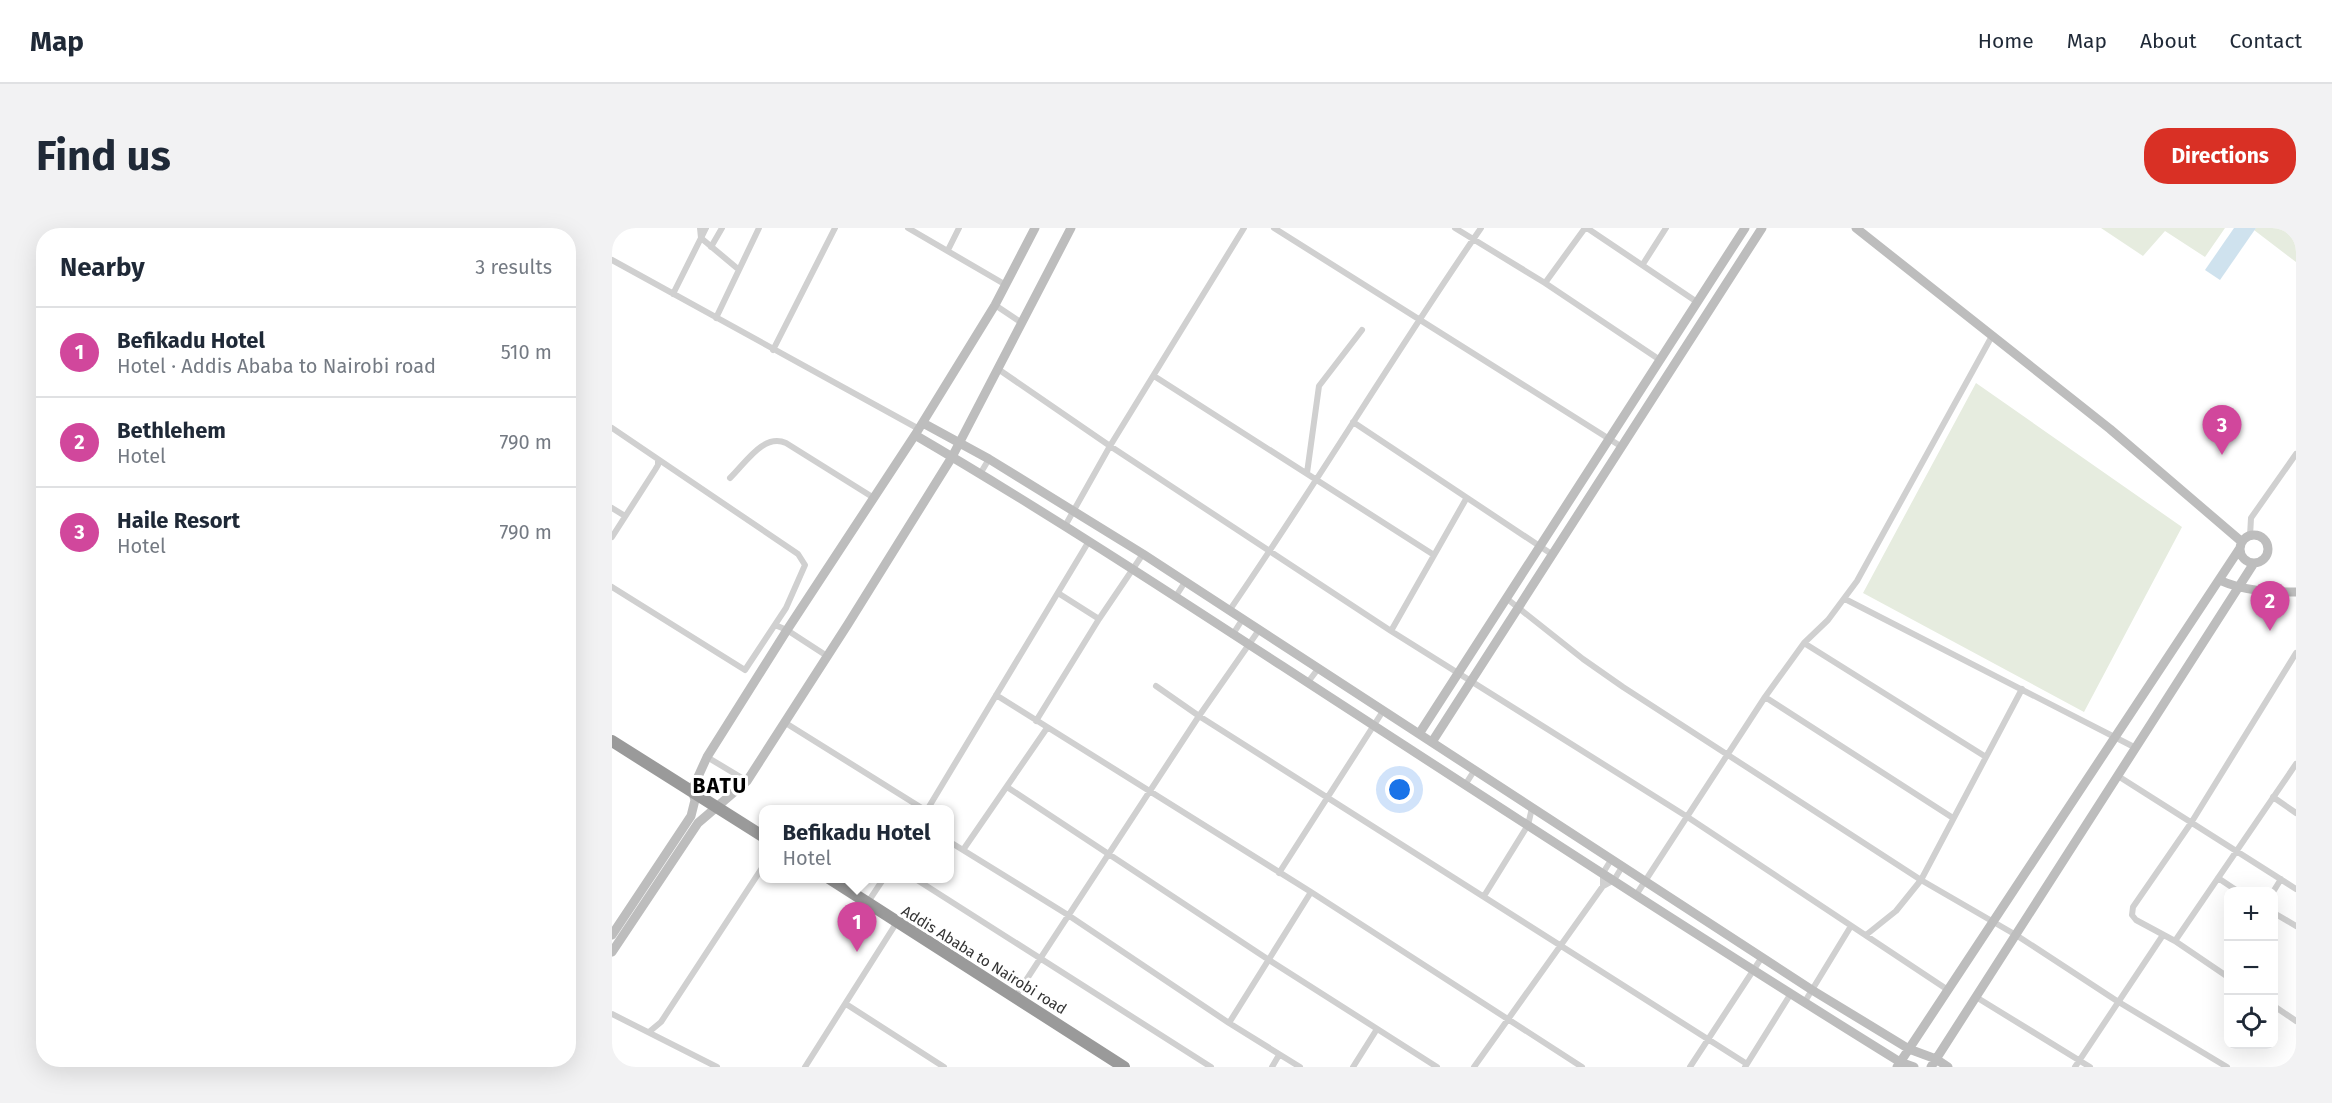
<!DOCTYPE html>
<html lang="en">
<head>
<meta charset="utf-8">
<style>
	body { margin:0; font-family:"Fira Sans",sans-serif; background:#f2f2f3; color:#1f2937 }
	.controls { position:absolute; right:18px; bottom:18px; display:grid; overflow:hidden; border-radius:12px; box-shadow:0 6px 24px #0002 }
	.controls button { width:54px; height:54px; display:grid; place-items:center; padding:0; border:0; border-bottom:2px solid #e0e1e3; background:#fff; color:#1f2937; font:30px sans-serif }
	.you { position:absolute; left:788px; top:562px; width:21px; height:21px; margin:-15px; border:4px solid #fff; border-radius:50%; background:#1a73e8; box-shadow:0 0 0 9px #1a73e833 }
	.badge { display:grid; place-items:center; width:39px; height:39px; border-radius:50%; background:#d93025; color:#fff; font-size:20px; font-weight:700 }
	.pin { position:absolute; translate:-50% -50px; filter:drop-shadow(0 2px 3px #0008) }
	.pin::after { content:''; position:absolute; top:32px; width:21px; height:18px; background:inherit; clip-path:polygon(0 0,100% 0,50% 100%) }
	.popup { position:absolute; left:147px; top:577px; width:195px; height:78px; box-sizing:border-box; display:grid; place-content:center; border-radius:12px; background:#fff; filter:drop-shadow(0 2px 4px #0005); font-size:20px; white-space:nowrap; color:#747a83 }
	.popup b { font-size:22px; color:#1f2937 }
	.popup::after { content:''; position:absolute; left:50%; top:100%; margin-left:-12px; border:12px solid transparent; border-top-color:#fff }
	.list { margin:0; padding:0; list-style:none }
	h2 { display:flex; justify-content:space-between; align-items:center; height:78px; margin:0; padding:0 24px; font-size:26px }
	h2 small { font-size:20px; font-weight:400; color:#747a83 }
	.list li { display:grid; grid-template-columns:39px 1fr auto; gap:18px; align-items:center; box-sizing:border-box; height:90px; padding:0 24px; border-top:2px solid #e0e1e3 }
	.list b { display:block; font-size:22px; white-space:nowrap }
	.list p { margin:0; font-size:20px; white-space:nowrap; color:#747a83 }
	.list em { font-size:20px; font-style:normal; color:#747a83 }
	.icon { flex:none; width:33px; height:33px; fill:none; stroke:currentColor; stroke-width:2; stroke-linecap:round; stroke-linejoin:round }
	.map { position:relative; flex:none; width:1684px; height:839px; overflow:hidden; border-radius:24px }
	header { display:flex; align-items:center; gap:36px; box-sizing:border-box; height:84px; padding:0 30px; background:#fff; border-bottom:2px solid #e0e1e3 }
	header strong { font-size:28px }
	nav { display:flex; gap:33px; margin-inline-start:auto; font-size:21px }
	.intro { display:flex; align-items:center; justify-content:space-between; box-sizing:border-box; height:144px; padding:0 36px }
	h1 { margin:0; font-size:42px }
	.button { padding:15px 27px; border-radius:24px; background:#d93025; color:#fff; font-size:21px; font-weight:700 }
	main { display:flex; gap:36px; padding:0 36px }
	aside { flex:1; background:#fff; border-radius:24px; box-shadow:0 6px 24px #0002 }
	.map>svg:first-child { display:block }
	.green { fill:#e6ecdf }
	.water { fill:#cfe2ee }
	.lines { fill:none; stroke-linecap:round; stroke-linejoin:round }
	.street { stroke:#d0d0d0; stroke-width:6 }
	.secondary { stroke:#bdbdbd; stroke-width:9 }
	.highway { stroke:#9a9a9a; stroke-width:12 }
	.labels { text-anchor:middle; stroke-width:6; stroke-linejoin:round; paint-order:stroke }
	.street-label { font-size:15px; fill:#333; stroke:#fff }
	.district-label { font-size:21px; font-weight:bold; letter-spacing:1.5px; fill:#000; stroke:#fff }
</style>
</head>
<body>
<header>
<strong>Map</strong>
<nav><a>Home</a><a>Map</a><a>About</a><a>Contact</a></nav>
</header>
<div class="intro"><h1>Find us</h1><a class="button">Directions</a></div>
<main>
<aside>
<h2>Nearby<small>3 results</small></h2>
<ul class="list">
<li><span class="badge" style="background:#d1479c">1</span><div><b>Befikadu Hotel</b><p>Hotel · Addis Ababa to Nairobi road</p></div><em>510 m</em></li>
<li><span class="badge" style="background:#d1479c">2</span><div><b>Bethlehem</b><p>Hotel</p></div><em>790 m</em></li>
<li><span class="badge" style="background:#d1479c">3</span><div><b>Haile Resort</b><p>Hotel</p></div><em>790 m</em></li>
</ul>
</aside>
<div class="map">
<svg width="1684" height="839" viewBox="0 0 1684 839">
	<rect width="100%" height="100%" fill="#fff"/>
	<path class="green" d="M1489,0H1613L1593,29L1553,3L1531,28Z
		M1644,0H1684V34L1642,2Z
		M1364,155L1570,299L1472,484L1251,365Z"/>
	<path class="water" d="M1622,0H1644L1608,52L1593,42Z"/>
	<g class="lines">
		<path class="street" d="M88,0L89,10L126,41
			M296,0L394,57
			M662,0L1010,219
			M843,0L933,55L1048,132
			M975,0L1085,74
			M99,19L110,0
			M336,22L347,0
			M0,32L307,201
			M1031,36L1054,0
			M933,55L973,0
			M61,66L94,0
			M383,77L410,95
			M104,90L147,0
			M161,122L223,0
			M386,141L498,218L779,403L1074,588L1336,762
			M542,148L822,327
			M741,194L941,327
			M0,200L186,326L193,337L174,380L133,442L0,359
			M695,245L707,158L750,102
			M368,246L377,231
			M118,250C133,236 151,205 174,215L262,270
			M0,280L13,288
			M453,298L498,218L632,0
			M1638,308L1639,290L1684,226
			M0,309L43,242L46,237V232
			M446,365L487,391
			M564,368L573,354
			M894,370L971,431L1011,459L1309,652L1404,707L1505,773L1615,839
			M1233,371L1524,520
			M617,383C704,257 782,126 869,0
			M163,397L175,402L215,428
			M779,403L854,271
			M621,406L630,392
			M1192,415L1374,529
			M696,454L706,441
			M544,458L587,488L1135,836
			M384,467L699,664L970,839
			M1153,469L1341,590
			M424,493L487,391L531,326
			M172,494L313,582
			M95,529L135,553
			M1506,548L1684,661
			M853,557L862,543
			M395,559L657,732L825,839
			M1661,569L1684,585
			M315,582L477,313
			M338,614L456,687L617,795L688,839
			M351,622L435,500
			M667,645L771,483
			M302,650L599,839
			M1606,650L1627,664
			M991,658V645L999,632
			M1661,664L1669,651
			M1024,667L1153,469L1192,415L1216,392L1245,353L1380,108
			M872,668L916,597L920,580
			M256,674L272,650
			M1662,685L1684,698
			M1254,707L1284,683L1309,652L1410,461
			M1563,713L1684,536
			M1616,749L1563,713L1524,692L1520,687L1521,679L1579,595L1684,425
			M403,769L587,488L647,402
			M1364,769L1478,839
			M1192,775L1239,698
			M234,776L332,839
			M1662,778L1684,793
			M0,786L105,839
			M617,795L699,664
			M37,804L49,794L152,637
			M193,839L285,694
			M660,839L667,827
			M741,839L765,801
			M862,839L991,658L1002,652L1010,639
			M1078,839L1150,729
			M1133,839L1178,767
			M1463,839L1551,707"/>
		<path class="secondary" d="M1244,0L1498,201L1630,314
			M311,195L377,231L531,326L1200,762L1297,821L1324,831L1336,839
			M303,207C460,299 611,400 764,499C938,612 1112,725 1288,834L1302,839
			M1628 321a14 14 0 1 1 28 0a14 14 0 1 1-28 0Z
			M1607,352C1632,363 1656,364 1684,364
			M807,506L1133,0
			M820,514L1150,0
			M0,707L79,588L83,572L80,562L95,529L175,402L303,207L383,77L423,0
			M0,724L86,595L135,553L236,396L340,229L459,0
			M1285,839L1628,320
			M1319,839L1642,335"/>
		<path class="highway" d="M0,513L152,609
			M217,650L512,839"/>
	</g>
	<g class="labels">
		<g class="street-label">
			<text transform="translate(372 732) rotate(32)" y="5">Addis Ababa to Nairobi road</text>
		</g>
		<g class="district-label">
			<text x="108" y="565">BATU</text>
		</g>
	</g>
</svg>
<div class="controls">
<button>+</button>
<button>−</button>
<button><svg class="icon" aria-label="locate" viewBox="0 0 24 24"><circle cx="12" cy="12" r="6"/><path d="M12 2v4M12 18v4M2 12h4M18 12h4"/></svg></button>
</div>
<div class="you"></div>
<div class="pin badge" style="left:245px;top:724px;background:#d1479c">1</div>
<div class="popup"><b>Befikadu Hotel</b>Hotel</div>
<div class="pin badge" style="left:1658px;top:403px;background:#d1479c">2</div>
<div class="pin badge" style="left:1610px;top:227px;background:#d1479c">3</div>
</div>
</main>
</body>
</html>
